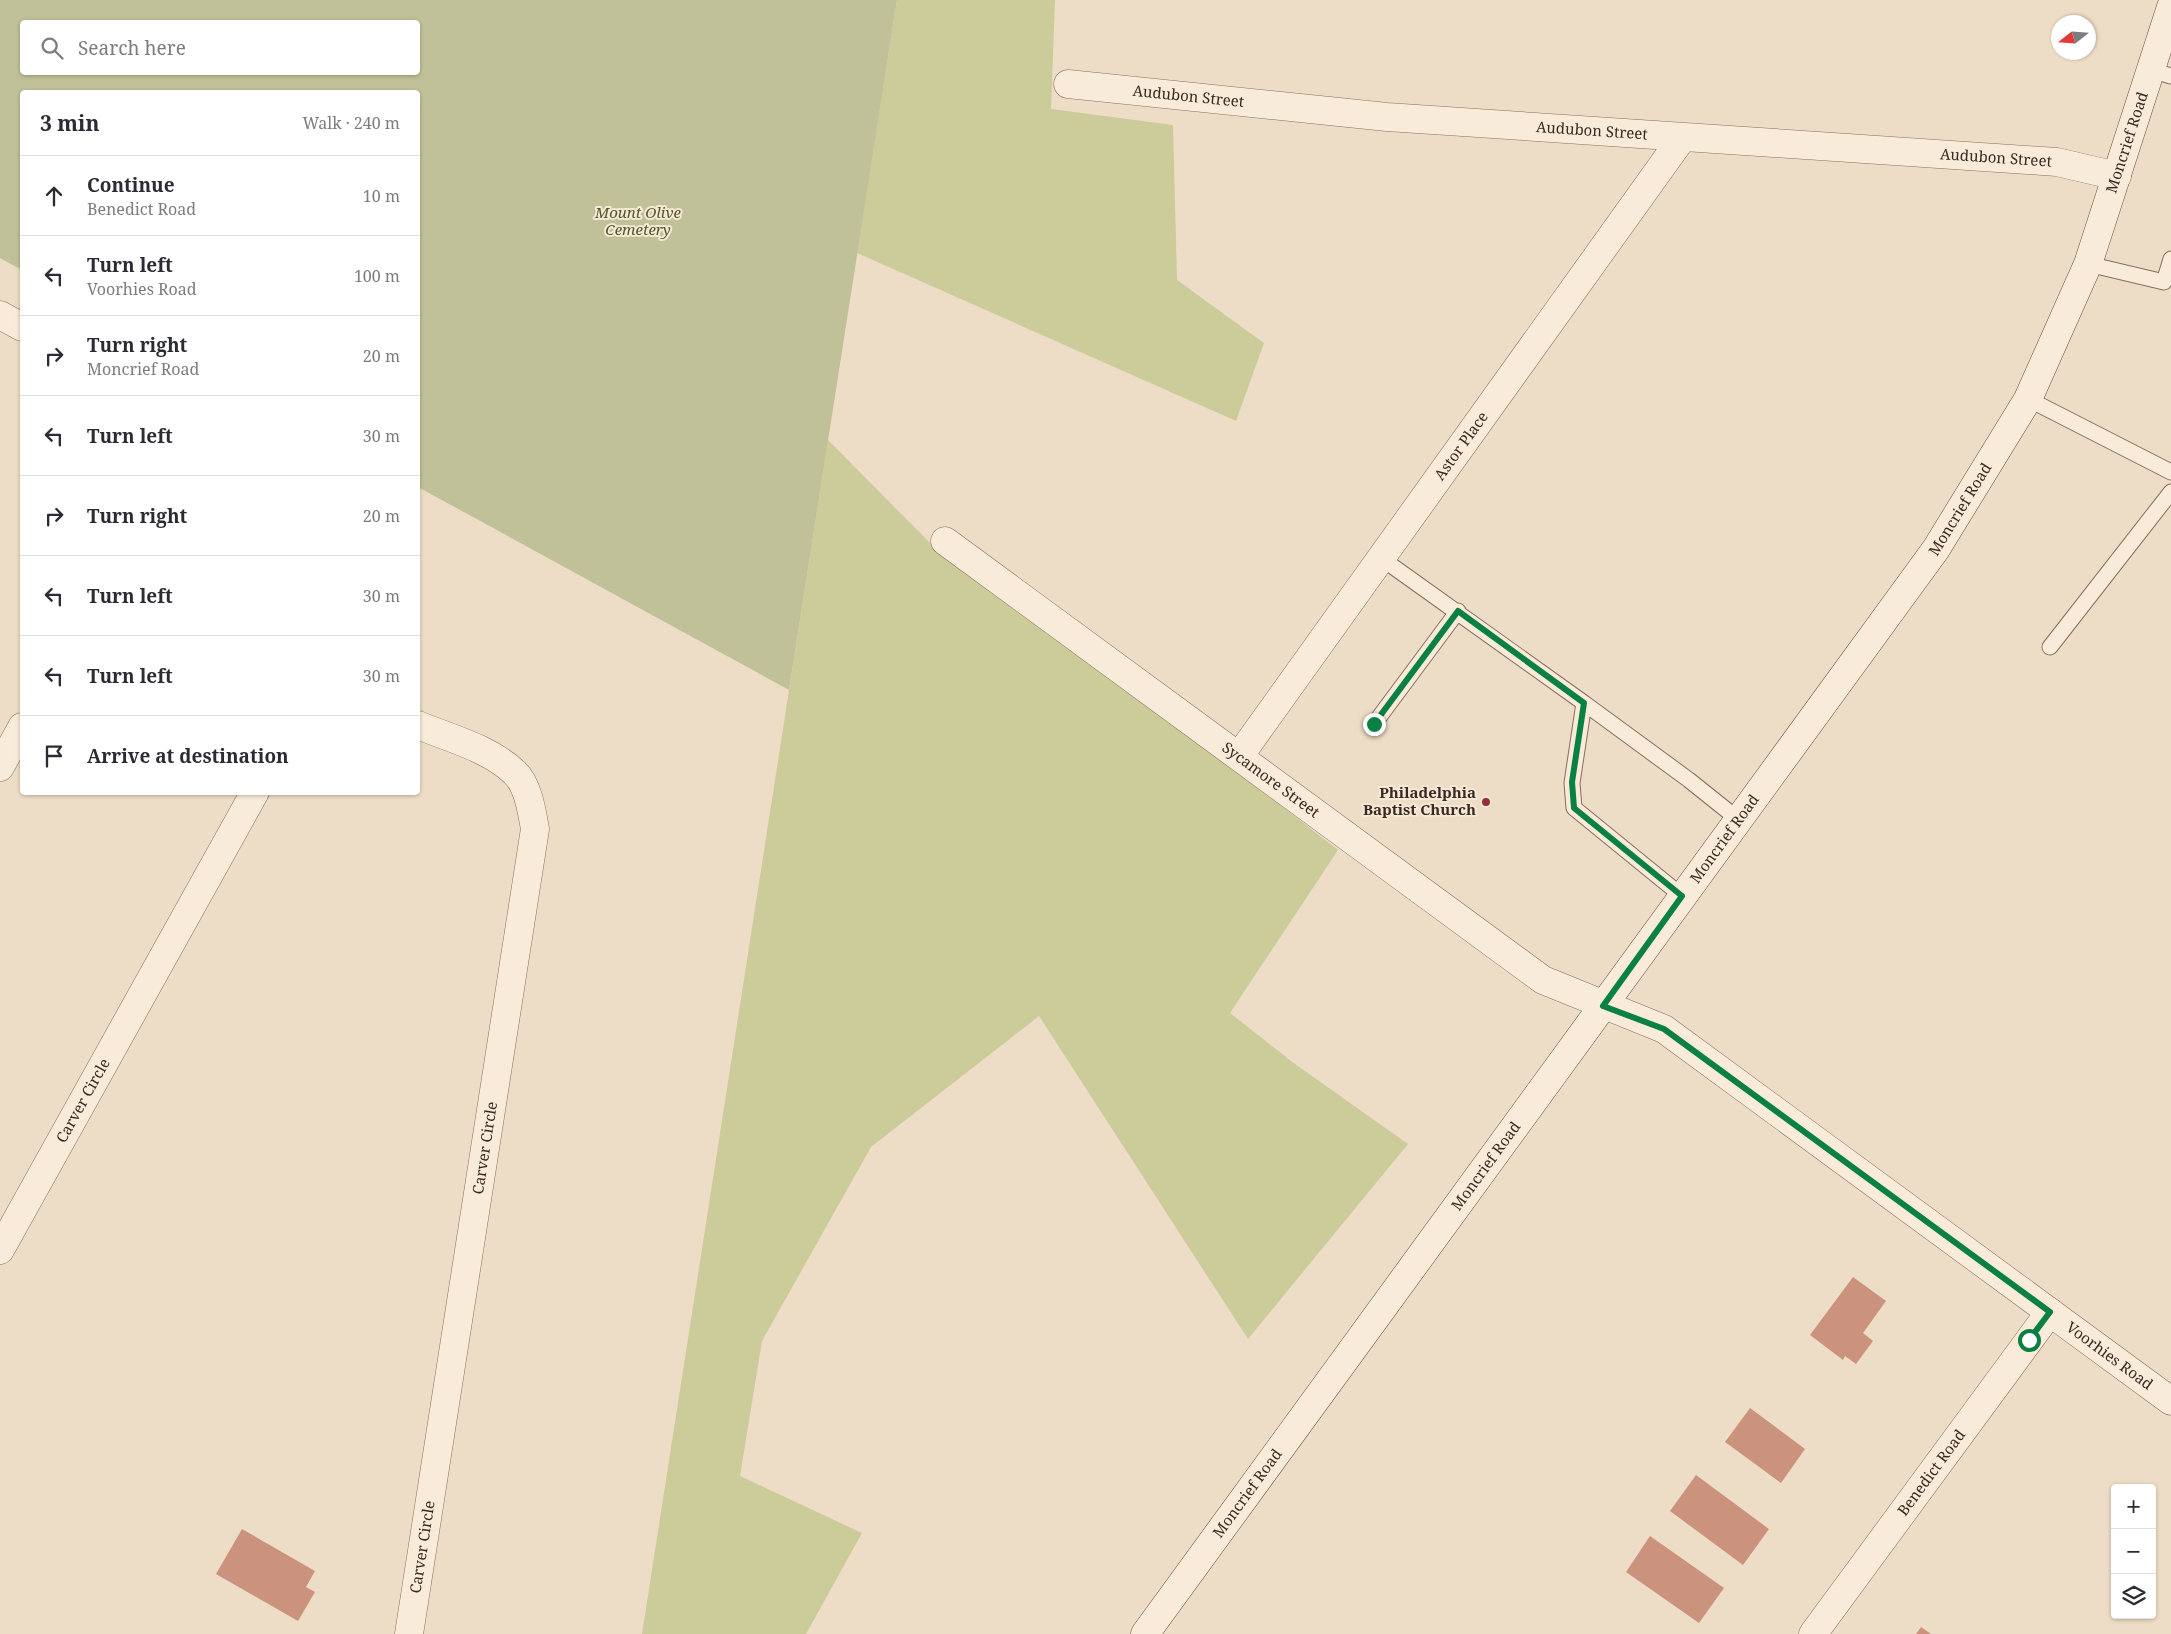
<!DOCTYPE html>
<html lang="en">
<head>
<meta charset="utf-8">
<style>
	body { margin:0; font-family:"Noto Serif",serif; background:#f2f2f3; color:#2b2b33 }
	.controls { position:absolute; right:15px; bottom:15px; display:grid; overflow:hidden; border-radius:5px; box-shadow:0 1px 4px #0004 }
	.controls button { width:45px; height:45px; display:grid; place-items:center; padding:0; border:0; border-bottom:1px solid #e1e1e2; background:#fff; color:#2b2b33; font:25px sans-serif }
	.compass { position:absolute; left:2051px; top:15px; width:45px; height:45px; border-radius:50%; background:#fff; box-shadow:0 1px 4px #0004; rotate:253deg }
	.stop { position:absolute; width:15px; height:15px; margin:-11px; border:4px solid #0b8043; border-radius:50%; background:#fff }
	.stop.end { background:#0b8043; border-color:#fff; box-shadow:0 1px 5px #0008 }
	.list { margin:0; padding:0; list-style:none }
	h2 { display:flex; justify-content:space-between; align-items:center; height:65px; margin:0; padding:0 20px; font-size:21px }
	h2 small { font-size:16px; font-weight:400; color:#7c7c81 }
	.list li { display:grid; grid-template-columns:32px 1fr auto; gap:15px; align-items:center; box-sizing:border-box; height:80px; padding:0 20px; border-top:1px solid #e1e1e2 }
	.list b { display:block; font-size:19px; white-space:nowrap }
	.list p { margin:0; font-size:16px; white-space:nowrap; color:#7c7c81 }
	.list em { font-size:16px; font-style:normal; color:#7c7c81 }
	.icon { flex:none; width:28px; height:28px; fill:none; stroke:currentColor; stroke-width:2; stroke-linecap:round; stroke-linejoin:round }
	.map { position:relative; flex:none; width:2171px; height:1634px; overflow:hidden }
	.search { position:absolute; background:#fff; box-shadow:0 1px 4px #0004; left:20px; top:20px; width:400px; height:55px; display:flex; align-items:center; gap:12px; box-sizing:border-box; padding:0 18px; border-radius:5px; color:#7c7c81; font-size:19px }
	.panel { position:absolute; background:#fff; box-shadow:0 1px 4px #0004; left:20px; top:90px; width:400px; height:705px; border-radius:5px }
	.map>svg:first-child { display:block }
	.green { fill:#cccb9a }
	.cemetery { fill:#c1c199; fill-rule:evenodd }
	.building { fill:#cb937d }
	.lines { fill:none; stroke-linecap:round; stroke-linejoin:round }
	.lane-casing { stroke:#896e5c; stroke-width:17 }
	.street-casing { stroke:#896e5c; stroke-width:29 }
	.secondary-casing { stroke:#6b4f3f; stroke-width:29 }
	.lane { stroke:#f8ebda; stroke-width:15 }
	.street { stroke:#f8ebda; stroke-width:28 }
	.secondary { stroke:#f8ebda; stroke-width:28 }
	.route { stroke:#0b8043; stroke-width:6 }
	.poi-dot { fill:#972d3c; stroke:#f5e8d6; stroke-width:2 }
	.labels { text-anchor:middle; stroke-width:4; stroke-linejoin:round; paint-order:stroke }
	.street-label { font-size:15px; fill:#392920; stroke:#f5e8d6 }
	.park-label { font-size:15px; font-style:italic; fill:#505627; stroke:#f5e8d6 }
	.poi-label { font-size:15px; font-weight:bold; fill:#392920; stroke:#f5e8d6; text-anchor:end }
</style>
</head>
<body>
<div class="map">
<svg width="2171" height="1634" viewBox="0 0 2171 1634">
	<rect width="100%" height="100%" fill="#eeddc6"/>
	<path class="green" d="M897,0H1055L1051,109L1173,125L1177,280L1264,343L1236,421L857,253Z
		M828,440L942,555L1255,785L1338,850L1230,1013L1295,1064L1408,1144L1248,1339L1039,1016L871,1147L762,1341L740,1476L862,1533L806,1634H642Z"/>
	<path class="cemetery" d="M0,0H897L789,690L418,487V92H22V270L0,258ZM22,22H418V72H22Z"/>
	<path class="building" d="M1853,1277L1886,1301L1863,1333L1873,1341L1856,1364L1845,1356L1843,1360L1810,1335Z
		M1750,1408L1805,1449L1781,1483L1725,1442Z
		M1696,1475L1769,1529L1743,1565L1670,1511Z
		M242,1529L315,1571L306,1587L315,1592L298,1621L216,1574Z
		M1650,1536L1724,1588L1699,1623L1626,1572Z
		M1921,1627L1931,1634H1916Z"/>
	<g class="lines">
		<g class="lane-casing">
			<path id="lane" d="M2151,70L2171,76
				M2088,264L2164,282L2171,259
				M2028,399L2171,472
				M1381,558L1584,703L1572,783L1574,808L1682,896
				M2050,647L2171,492
				M1584,703L1689,780L1739,820
				M1374,724L1458,611"/>
		</g>
		<g class="street-casing">
			<g id="street">
				<path id="s1" d="M1068,84L1387,117L2057,162L2117,176"/>
				<path d="M0,315L22,327"/>
				<path id="s2" d="M945,541L1543,980L1664,1029L2171,1401"/>
				<path id="s3" d="M1240,755L1682,138"/>
				<path d="M0,767L22,727"/>
				<path id="s4" d="M0,1250L255,792"/>
				<path id="s5" d="M409,1634L535,829C532,812 528,784 514,772C489,748 449,738 418,725"/>
				<path id="s6" d="M1813,1634L2050,1312"/>
			</g>
		</g>
		<g class="secondary-casing">
			<g id="secondary">
				<path id="s7" d="M1145,1634L1936,549L2028,399L2088,264L2171,7"/>
			</g>
		</g>
		<use href="#lane" class="lane"/>
		<use href="#street" class="street"/>
		<use href="#secondary" class="secondary"/>
	</g>
	<g class="lines">
		<path class="route" d="M1374,724L1458,611L1584,703L1572,782L1574,808L1682,896L1603,1006L1664,1029L2050,1312L2029,1340"/>
	</g>
	<circle class="poi-dot" cx="1486" cy="802" r="5"/>
	<g class="labels">
		<g class="street-label">
			<text dy="5" stroke="none"><textPath href="#s1" startOffset="121">Audubon Street</textPath></text>
			<text dy="5" stroke="none"><textPath href="#s1" startOffset="526">Audubon Street</textPath></text>
			<text dy="5" stroke="none"><textPath href="#s7" startOffset="1794">Moncrief Road</textPath></text>
			<text dy="5" stroke="none"><textPath href="#s1" startOffset="931">Audubon Street</textPath></text>
			<text dy="5" stroke="none"><textPath href="#s3" startOffset="380">Astor Place</textPath></text>
			<text dy="5" stroke="none"><textPath href="#s7" startOffset="1389">Moncrief Road</textPath></text>
			<text dy="5" stroke="none"><textPath href="#s2" startOffset="404">Sycamore Street</textPath></text>
			<text dy="5" stroke="none"><textPath href="#s7" startOffset="984">Moncrief Road</textPath></text>
			<text dy="5" stroke="none"><textPath href="#s4" startOffset="171">Carver Circle</textPath></text>
			<text dy="5" stroke="none"><textPath href="#s5" startOffset="492">Carver Circle</textPath></text>
			<text dy="5" stroke="none"><textPath href="#s7" startOffset="579">Moncrief Road</textPath></text>
			<text dy="5" stroke="none"><textPath href="#s2" startOffset="1425">Voorhies Road</textPath></text>
			<text dy="5" stroke="none"><textPath href="#s6" startOffset="200">Benedict Road</textPath></text>
			<text dy="5" stroke="none"><textPath href="#s7" startOffset="174">Moncrief Road</textPath></text>
			<text dy="5" stroke="none"><textPath href="#s5" startOffset="88">Carver Circle</textPath></text>
		</g>
		<g class="park-label">
			<text x="638" y="218">Mount Olive<tspan x="638" dy="17">Cemetery</tspan></text>
		</g>
		<g class="poi-label">
			<text x="1476" y="798">Philadelphia<tspan x="1476" dy="17">Baptist Church</tspan></text>
		</g>
	</g>
</svg>
<div class="controls">
<button>+</button>
<button>−</button>
<button><svg class="icon" aria-label="layers" viewBox="0 0 24 24"><path d="M12 4l9 5-9 5-9-5zM3 14l9 5 9-5"/></svg></button>
</div>
<svg class="compass" viewBox="-18 -18 36 36"><path d="M0-13l5 13h-10z" fill="#e53935"/><path d="M0 13l5-13h-10z" fill="#7c7c81"/></svg>
<div class="stop" style="left:2029px;top:1340px"></div>
<div class="stop end" style="left:1374px;top:724px"></div>
<div class="search"><svg class="icon" aria-label="search" viewBox="0 0 24 24"><circle cx="10" cy="10" r="6"/><path d="M15 15l6 6"/></svg>Search here</div>
<section class="panel">
<h2>3 min<small>Walk · 240 m</small></h2>
<ul class="list">
<li><svg class="icon" aria-label="ahead" viewBox="0 0 24 24"><path d="M12 20V5M6 11l6-6 6 6"/></svg><div><b>Continue</b><p>Benedict Road</p></div><em>10 m</em></li>
<li><svg class="icon" aria-label="left" viewBox="0 0 24 24"><path d="M17 20v-9H6M10 6l-5 5 5 5"/></svg><div><b>Turn left</b><p>Voorhies Road</p></div><em>100 m</em></li>
<li><svg class="icon" aria-label="right" viewBox="0 0 24 24"><path d="M7 20v-9h11M14 6l5 5-5 5"/></svg><div><b>Turn right</b><p>Moncrief Road</p></div><em>20 m</em></li>
<li><svg class="icon" aria-label="left" viewBox="0 0 24 24"><path d="M17 20v-9H6M10 6l-5 5 5 5"/></svg><div><b>Turn left</b></div><em>30 m</em></li>
<li><svg class="icon" aria-label="right" viewBox="0 0 24 24"><path d="M7 20v-9h11M14 6l5 5-5 5"/></svg><div><b>Turn right</b></div><em>20 m</em></li>
<li><svg class="icon" aria-label="left" viewBox="0 0 24 24"><path d="M17 20v-9H6M10 6l-5 5 5 5"/></svg><div><b>Turn left</b></div><em>30 m</em></li>
<li><svg class="icon" aria-label="left" viewBox="0 0 24 24"><path d="M17 20v-9H6M10 6l-5 5 5 5"/></svg><div><b>Turn left</b></div><em>30 m</em></li>
<li><svg class="icon" aria-label="arrive" viewBox="0 0 24 24"><path d="M6 21V4h12l-3 4 3 4H6"/></svg><div><b>Arrive at destination</b></div></li>
</ul>
</section>
</div>
</body>
</html>
